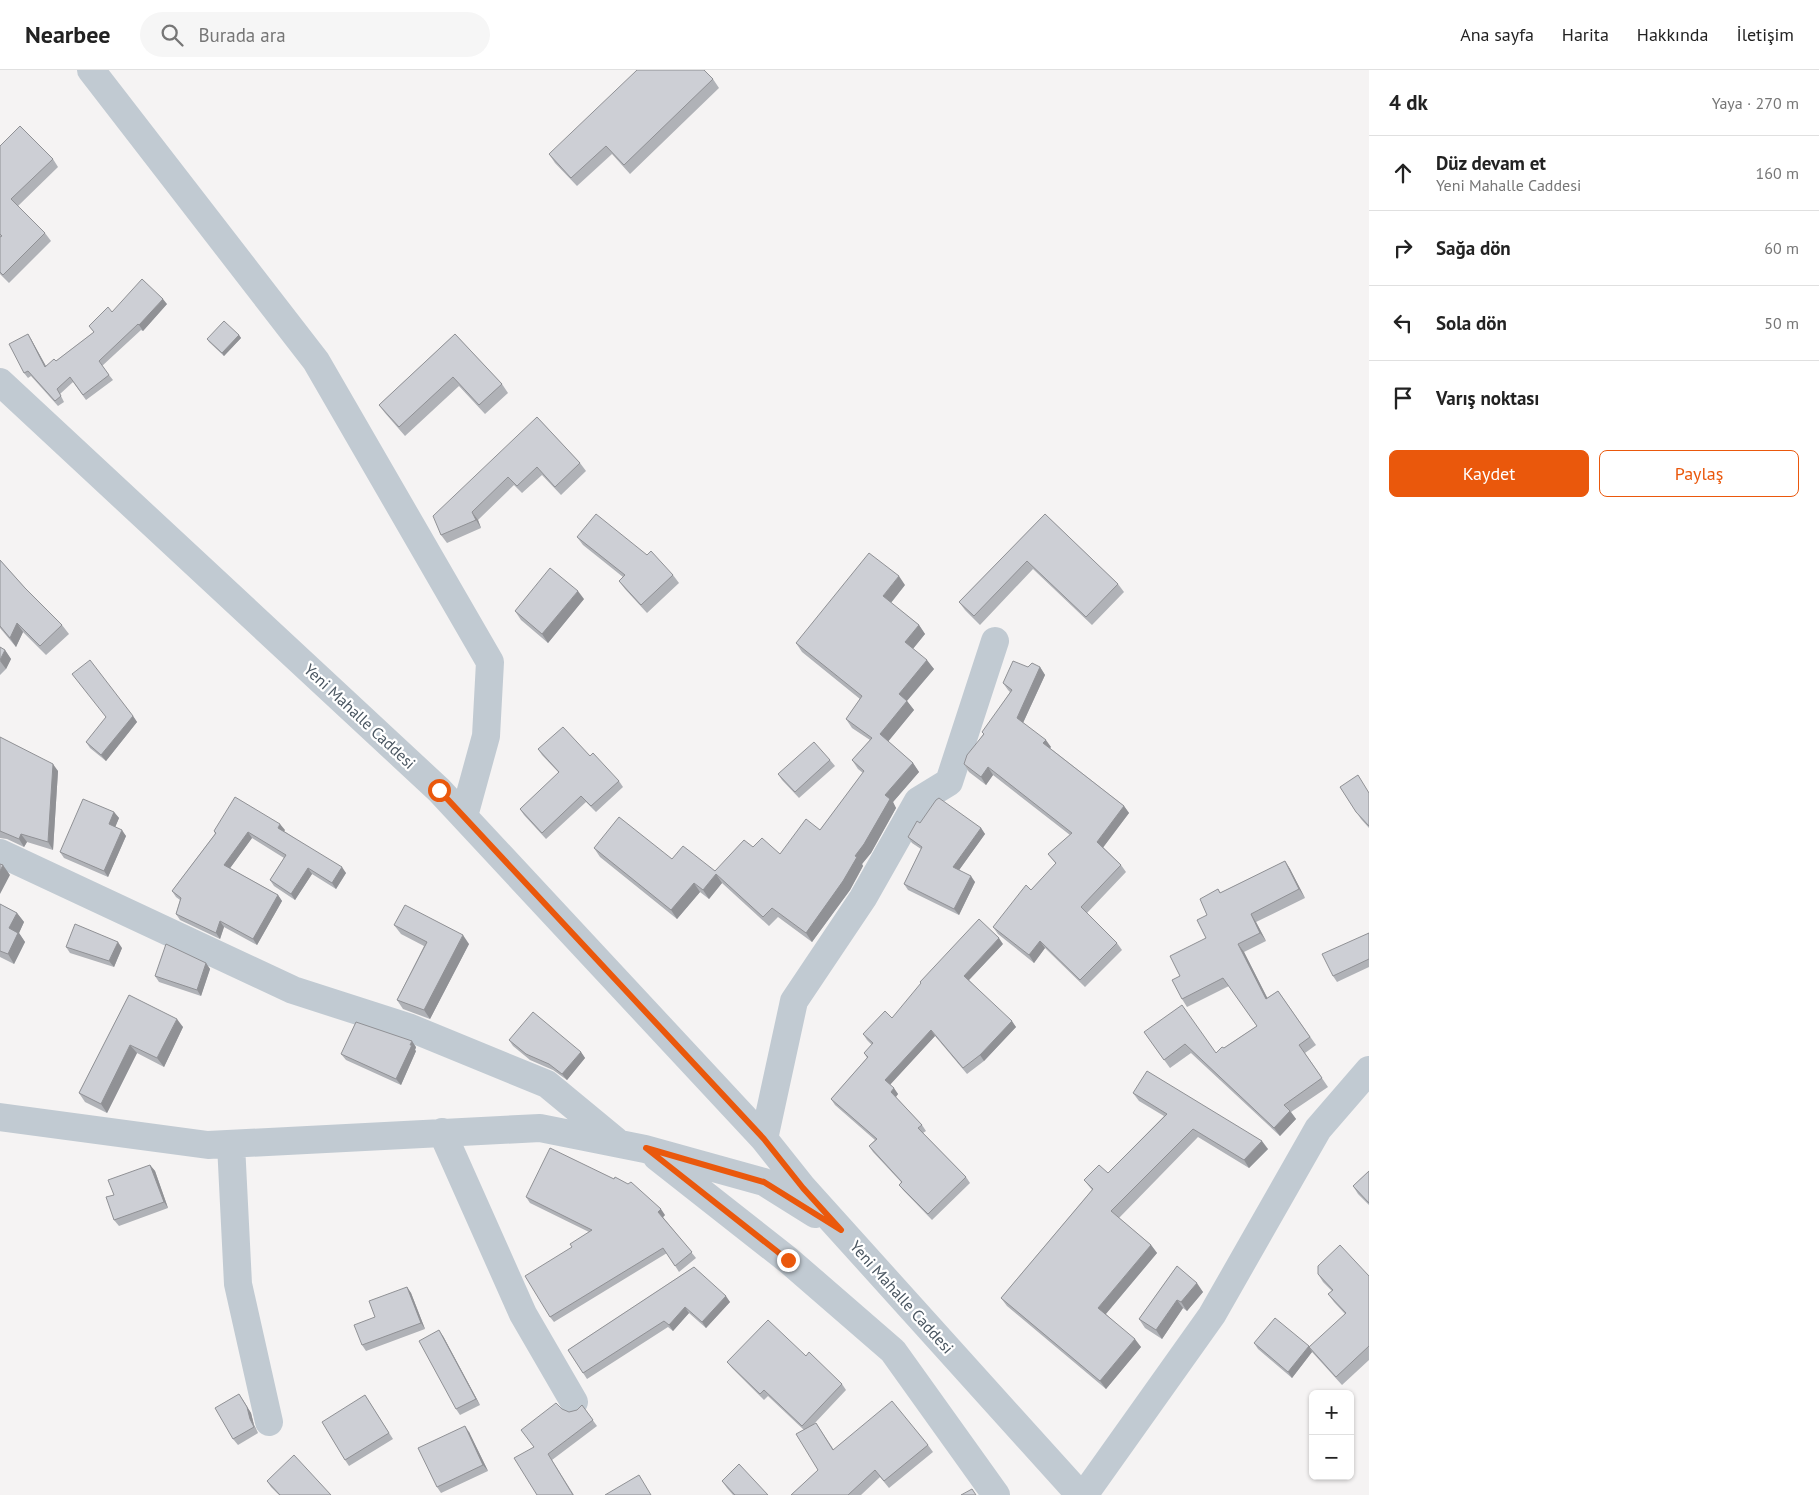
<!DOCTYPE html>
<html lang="tr">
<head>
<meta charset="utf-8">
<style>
	body { margin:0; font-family:"PT Sans",sans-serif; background:#f6f6f6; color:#222 }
	.controls { position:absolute; right:15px; bottom:15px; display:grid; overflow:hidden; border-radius:8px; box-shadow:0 1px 4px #0004 }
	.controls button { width:45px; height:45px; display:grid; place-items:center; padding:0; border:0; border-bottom:1px solid #e0e0e0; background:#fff; color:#222; font:25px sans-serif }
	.stop { position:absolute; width:15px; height:15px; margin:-11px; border:4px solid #ea580c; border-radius:50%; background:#fff }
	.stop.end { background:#ea580c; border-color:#fff; box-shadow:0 1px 5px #0008 }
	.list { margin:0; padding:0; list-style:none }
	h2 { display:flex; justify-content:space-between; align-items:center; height:65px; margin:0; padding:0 20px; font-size:21px }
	h2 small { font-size:16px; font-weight:400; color:#767676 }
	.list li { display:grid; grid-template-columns:32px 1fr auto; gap:15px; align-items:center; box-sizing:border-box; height:75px; padding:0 20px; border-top:1px solid #e0e0e0 }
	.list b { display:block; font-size:19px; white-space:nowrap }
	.list p { margin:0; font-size:16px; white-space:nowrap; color:#767676 }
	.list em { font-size:16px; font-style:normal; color:#767676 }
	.actions { display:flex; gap:10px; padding:15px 20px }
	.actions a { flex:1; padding:11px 0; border:1px solid #ea580c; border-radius:8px; text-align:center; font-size:18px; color:#ea580c }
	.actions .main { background:#ea580c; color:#fff }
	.icon { flex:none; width:28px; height:28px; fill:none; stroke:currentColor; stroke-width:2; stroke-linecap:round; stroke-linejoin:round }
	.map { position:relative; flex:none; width:1369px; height:1425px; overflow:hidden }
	header { display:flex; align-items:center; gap:30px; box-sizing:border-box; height:70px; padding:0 25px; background:#fff; border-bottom:1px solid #e0e0e0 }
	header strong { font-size:24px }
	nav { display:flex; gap:28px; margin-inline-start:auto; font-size:18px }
	.search { width:350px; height:45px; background:#f6f6f6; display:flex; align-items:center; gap:12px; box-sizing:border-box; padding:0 18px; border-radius:28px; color:#767676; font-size:19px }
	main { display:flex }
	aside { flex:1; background:#fff }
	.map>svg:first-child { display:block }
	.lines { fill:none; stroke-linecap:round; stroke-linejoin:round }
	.minor { stroke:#c1cad2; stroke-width:28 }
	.wall { fill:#b0b2b7 }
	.shaded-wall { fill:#909195 }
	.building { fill:#cdcfd5; stroke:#909195 }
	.route { stroke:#ea580c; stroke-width:6 }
	.labels { text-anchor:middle; stroke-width:4.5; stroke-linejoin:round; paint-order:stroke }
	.street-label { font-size:16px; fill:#4a5661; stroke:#fff }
</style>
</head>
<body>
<header>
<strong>Nearbee</strong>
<div class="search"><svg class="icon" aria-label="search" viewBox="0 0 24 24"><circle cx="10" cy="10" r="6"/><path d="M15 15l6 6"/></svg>Burada ara</div>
<nav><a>Ana sayfa</a><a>Harita</a><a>Hakkında</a><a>İletişim</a></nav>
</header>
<main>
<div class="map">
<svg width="1369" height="1425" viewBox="0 0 1369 1425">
	<rect width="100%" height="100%" fill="#f5f3f3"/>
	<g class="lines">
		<path class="minor" d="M91,0L316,291L490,592L486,666L464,746
			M0,312L439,720L764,1069L803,1118L1080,1425
			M0,783L293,920L408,957L547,1014L616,1071
			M0,1047L208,1075L540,1058L645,1079L764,1112L815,1144
			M442,1062L523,1244L574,1332
			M764,1069L794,931L863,828L918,731L949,712L995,571
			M231,1074L238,1214L269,1352
			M657,1087L788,1190L893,1281L996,1425
			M1084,1425L1212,1245L1318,1059L1369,1000"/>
	</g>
	<path class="wall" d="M713,9L719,18L630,104L612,84L577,116L555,93L549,84Z
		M0,76L53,89L58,97L18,136L45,163L51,171L9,213L0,204Z
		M167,234L143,261L141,260L102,296L113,310L86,330L73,312L60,324L64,332L58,336L31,306L28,308L24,303L28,264L31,269L46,296L56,291L94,262L89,256L112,242Z
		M455,264L502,314L508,323L485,344L459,316L405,366L385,343L379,335Z
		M239,265L241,268L224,286L209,272L207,269Z
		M537,347L580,393L586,401L561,425L542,405L522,423L514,415L478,450L481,458L447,473L441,465Z
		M1045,444L1118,514L1124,522L1092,555L1033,499L980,555L965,540L959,532Z
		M577,467L647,485L673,505L679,513L647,543L625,519L619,511L623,507L583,475Z
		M0,490L25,518L62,555L69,564L46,585L23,562L16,577L0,558Z
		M905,515L891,533L919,555L925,564L913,579L934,599L907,631L914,640L888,671L913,693L919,702L893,732L896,738L871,783L862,794L863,796L850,820L812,872L778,847L769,856L722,813L709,829L700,822L677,849L600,787L594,778L672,789L715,801L753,777L780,784L820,760L863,703L858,699L852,690L870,670L852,658L846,649L860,629L802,582L796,573Z
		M584,529L548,573L521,550L515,541Z
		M0,577L5,580L11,589L6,599L0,605Z
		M1028,597H1040L1045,605L1023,653L1051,677L1050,678L1124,736L1129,743L1103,777L1121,795L1126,802L1087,843L1117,873L1122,880L1085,917L1045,878L1034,893L998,864L993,857L1031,820L1056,794L1048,784L1070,765L993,705L986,715L969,702L964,694L1010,622L1008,620L1003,613Z
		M133,646L137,652L106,691L90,678L86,672Z
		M0,667L58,701L53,780L27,772L24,777L7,769L0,768Z
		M538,679L590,686L619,711L623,717L596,742L586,732L546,769L524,745L520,739L559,703L542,685Z
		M830,690L835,696L799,728L782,710L778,704Z
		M1340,717L1369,722V758L1361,749Z
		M114,742L119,748L115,757L126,766L108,807L64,788L60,782Z
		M920,753L981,758L985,764L959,800L975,812L959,845L908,820L904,814L921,779L912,773L908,767Z
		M285,760L284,761L346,803L336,819L312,804L295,830L274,816L270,810L284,788L252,768L230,798L278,825L282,831L257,875L224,857L220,869L180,850L176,844L180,830L176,827L172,821L215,764L214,761Z
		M1285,791L1290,799L1305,828L1256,852L1266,871L1244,882L1267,928L1278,921L1316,975L1305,983L1328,1017L1291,1042L1296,1049L1280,1066L1191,983L1170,998L1144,962L1216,983L1257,956L1229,916L1187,937L1182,929L1180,906L1206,868L1207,845L1218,819L1220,823Z
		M0,834L17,843L24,852L19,863L25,872L14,894L0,887Z
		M394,855L469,874L430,949L403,939L397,930L424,876L401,864Z
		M1369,863V897L1337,912L1333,906Z
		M1003,874L969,910L1016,957L984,991L967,1004L935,966L890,1014L898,1024L896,1027L922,1055L926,1061L923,1063L966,1107L970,1113L932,1150L903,1120L899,1115L901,1112L873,1082L869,1076L875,1070L835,1035L831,1029L867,988L864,983L872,975L867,970L863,964L892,948Z
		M66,877L122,878L114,897L70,883Z
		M206,893L210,899L201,926L159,912L155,906Z
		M129,925L183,957L164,997L137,983L107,1043L85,1032L79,1023Z
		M509,970L581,982L585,988L567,1010L553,1000L530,990L513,976Z
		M416,977L415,980L416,981L401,1015L346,990L341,984Z
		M1133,1023L1268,1079L1249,1098L1198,1067L1119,1148L1151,1175L1157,1183L1106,1244L1141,1277L1106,1319L1007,1236L1001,1228L1092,1120L1084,1110L1108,1103L1164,1046L1139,1031Z
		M150,1095L155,1101L168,1138L119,1156L114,1150V1125Z
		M1369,1101V1135L1358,1124L1353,1116Z
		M526,1127L665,1145L663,1147L696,1188L679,1202L667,1183L554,1252L550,1247L572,1177L589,1162L530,1133Z
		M1177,1196L1203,1222L1187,1241L1183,1238L1162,1269L1145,1258L1139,1249Z
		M694,1197L730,1232L706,1258L689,1243L673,1261L668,1257L587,1309L568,1280Z
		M1318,1204L1369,1206V1290L1342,1315L1312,1282L1292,1308L1258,1279L1254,1273L1310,1277L1345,1244L1334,1232L1328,1224L1332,1221L1323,1212Z
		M407,1217L411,1223L425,1259L366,1281L362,1275L375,1247Z
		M443,1266L480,1335L460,1345L456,1339Z
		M806,1286L842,1314L846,1320L813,1355L816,1353L834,1380L928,1375L933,1382L889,1418L880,1407L861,1425H791L818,1400L804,1360L768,1326L764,1330L732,1298L727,1292Z
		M365,1325L393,1369L349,1396L345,1390Z
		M243,1330L251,1343L254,1355L258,1363L238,1375L233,1369Z
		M582,1335L597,1356L552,1390L574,1425H537L533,1377L562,1339L569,1342L577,1340Z
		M469,1362L488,1401L441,1423L437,1417Z
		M267,1411L331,1425H279L271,1417Z
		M722,1411L768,1425H733L727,1418Z"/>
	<path class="shaded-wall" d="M163,229L167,234L143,261L139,255Z
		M28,264L31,269L49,302L45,297Z
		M239,265L241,268L224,286L222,283Z
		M472,442L478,450L481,458L476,450Z
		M899,506L905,515L889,535L883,526Z
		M578,521L584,529L548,573L542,564Z
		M17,553L23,562L16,577L10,568Z
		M919,555L925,564L911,581L905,572Z
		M5,580L11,589L6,599L0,591Z
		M927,590L934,599L905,633L899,624Z
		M1040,597L1045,605L1022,655L1017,648Z
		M907,631L914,640L887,673L880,664Z
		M133,646L137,652L106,691L101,685Z
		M1046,670L1051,677L1048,680L1043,673Z
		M913,693L919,702L893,732L896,738L871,783L862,794L863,796L850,820L812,872L806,863L855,786L885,725Z
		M53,694L58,701L53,780L48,772Z
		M988,697L993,705L986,715L981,707Z
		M1124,736L1129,743L1102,779L1097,772Z
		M114,742L119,748L114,760L109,754Z
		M280,754L285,760L282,764L278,758Z
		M981,758L985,764L957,803L953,797Z
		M122,760L126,766L108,807L104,801Z
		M248,762L252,768L228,801L224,795Z
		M21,764L27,772L24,777L19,769Z
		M1285,791L1290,799L1305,828L1299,819Z
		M3,795L10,805L0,824V801Z
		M342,797L346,803L336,819L332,813Z
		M308,798L312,804L295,830L291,824Z
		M716,804L722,813L709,829L703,820Z
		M971,806L975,812L959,845L954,839Z
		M694,813L700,822L677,849L671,840Z
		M278,825L282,831L257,875L253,869Z
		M17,843L24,852L19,863L25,872L14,894L8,884L9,858Z
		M1251,844L1256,852L1266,871L1260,863Z
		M220,851L224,857L220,869L216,863Z
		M463,865L469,874L430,949L424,940Z
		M999,868L1003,874L968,911L964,906Z
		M1040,871L1045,878L1034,893L1029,885Z
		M118,872L122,878L114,897L109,891Z
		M1238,874L1244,882L1272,937L1266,929Z
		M206,893L210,899L201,926L197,920Z
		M177,949L183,957L164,997L157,988Z
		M1012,951L1016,957L984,991L980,985Z
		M931,960L935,966L889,1016L885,1010Z
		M412,971L416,977L415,980L416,981L401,1015L396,1009Z
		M130,975L137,983L107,1043L101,1034Z
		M581,982L585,988L567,1010L562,1004Z
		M894,1018L898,1024L895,1028L891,1022Z
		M1290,1041L1296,1049L1280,1066L1274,1058Z
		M1262,1071L1268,1079L1249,1098L1244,1090Z
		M150,1095L155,1101L168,1138L164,1132Z
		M661,1139L665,1145L662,1148L658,1142Z
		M1151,1175L1157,1183L1104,1246L1098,1238Z
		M1197,1213L1203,1222L1187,1241L1181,1232Z
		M407,1217L411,1223L425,1259L421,1253Z
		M726,1226L730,1232L706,1258L702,1252Z
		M1177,1230L1183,1238L1162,1269L1156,1260Z
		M685,1237L689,1243L673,1261L669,1255Z
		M439,1260L443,1266L480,1335L476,1329Z
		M1135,1269L1141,1277L1106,1319L1100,1311Z
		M1309,1276L1313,1282L1309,1277L1312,1282L1292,1308L1288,1302Z
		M239,1324L251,1343L254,1355L258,1363L250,1349Z
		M465,1356L469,1362L488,1401L483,1395Z"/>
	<path class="building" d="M637,0H704L713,9L624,95L606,76L571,108L549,84Z
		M20,56L53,89L11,129L45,163L3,205L0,202V167L2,166L0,164V76Z
		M142,209L163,229L139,255L138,254L99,291L109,305L83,325L70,307L57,319L61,326L55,331L28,301L24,303L9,274L28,264L45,297L54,289L56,291L94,262L89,256L108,237L112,242Z
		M224,251L239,265L222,283L207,269Z
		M455,264L502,314L479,335L453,307L399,357L379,335Z
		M537,347L580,393L555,417L537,397L517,416L508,407L472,442L476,450L441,465L433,446Z
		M596,444L647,485L651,481L673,505L641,535L619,511L625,505L577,467Z
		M1045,444L1118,514L1086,547L1027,491L974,546L959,532Z
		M869,483L899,506L883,526L919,555L905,572L927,590L899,624L907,631L880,664L913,693L885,725L890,729L864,774L855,786L857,787L843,811L806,863L772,838L763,847L716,804L703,820L694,813L671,840L594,778L619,747L672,789L683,776L715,801L744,770L753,777L762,768L780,784L806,749L820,760L864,701L852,690L872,668L846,649L862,626L796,573Z
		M0,490L25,518L62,555L40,576L17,553L10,568L0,556Z
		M550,498L578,521L542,564L515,541Z
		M0,577L5,580L0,590Z
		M90,590L133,646L101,685L86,672L106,647L72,604Z
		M1013,591L1028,597L1032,593L1040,597L1017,648L1046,670L1043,673L1124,736L1097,772L1121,795L1081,837L1117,873L1080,910L1040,871L1029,885L993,857L1026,815L1031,820L1056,793L1048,784L1072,763L988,697L981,707L964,694L967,685L984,664L982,662L1012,620L1003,613Z
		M563,657L590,686L593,683L619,711L591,736L581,726L542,763L520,739L559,702L538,679Z
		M0,667L53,694L48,772L21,764L19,769L0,761Z
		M814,672L830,690L795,722L778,704Z
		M1358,705L1369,723V756L1356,742L1340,717Z
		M235,727L280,754L278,758L342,797L332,813L308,798L291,824L270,810L286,785L248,762L224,795L278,825L253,869L220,851L216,863L176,844L181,828L172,821L216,763L214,761Z
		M939,728L981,758L953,797L971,806L954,839L904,814L922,777L908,767L917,751L920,753L936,730Z
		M83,729L114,742L109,754L122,760L104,801L60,782Z
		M1285,791L1299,819L1251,844L1260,863L1238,874L1266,929L1278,921L1310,967L1299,975L1322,1008L1284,1035L1290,1041L1274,1058L1185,974L1164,990L1144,962L1182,935L1216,983L1222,977L1224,978L1257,956L1223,908L1182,929L1172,910L1180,906L1170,886L1206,868L1197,850L1207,845L1200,829L1218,819L1220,823Z
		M0,794L3,795L0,801Z
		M0,834L17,843L9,858L18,863L8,884L0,881Z
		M405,835L463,865L424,940L397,930L427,872L394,855Z
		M979,849L999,868L964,906L1012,951L980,985L963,998L931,960L885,1010L894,1018L891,1022L922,1055L918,1058L966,1107L928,1144L899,1115L902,1112L869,1076L877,1069L831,1029L868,987L864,983L873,973L863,964L885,941L892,948L921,913L920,912Z
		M75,854L118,872L109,891L66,877Z
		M1369,863V889L1333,906L1322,884Z
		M166,874L206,893L197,920L155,906Z
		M129,925L177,949L157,988L130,975L101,1034L79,1023Z
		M533,942L581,982L562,1004L549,994L526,984L509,970Z
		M356,952L412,971L410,975H412L396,1009L341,984Z
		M1147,1001L1262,1071L1244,1090L1193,1059L1111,1141L1151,1175L1098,1238L1135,1269L1100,1311L1001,1228L1093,1119L1084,1110L1099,1095L1108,1103L1167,1044L1133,1023Z
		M550,1078L614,1109L615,1107L628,1114L631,1112L661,1139L658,1142L692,1182L675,1196L663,1178L550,1247L525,1206L572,1177L570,1174L592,1160L526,1127Z
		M150,1095L164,1132L114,1150L106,1127L114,1125L108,1110Z
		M1369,1101V1133L1353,1116Z
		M1340,1175L1369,1206V1276L1336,1307L1309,1277L1346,1243L1328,1224L1333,1220L1318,1204V1196Z
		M1177,1196L1197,1213L1181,1232L1177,1230L1156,1260L1139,1249Z
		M694,1197L726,1226L702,1252L685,1237L669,1255L664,1251L583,1303L568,1280Z
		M407,1217L421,1253L362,1275L354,1255L375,1247L369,1231Z
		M1275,1248L1309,1276L1288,1302L1254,1273Z
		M768,1250L806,1286L809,1282L842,1314L802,1356L764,1320L760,1324L727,1292Z
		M439,1260L476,1329L456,1339L419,1271Z
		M239,1324L247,1337L250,1349L254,1357L233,1369L215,1338Z
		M365,1325L389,1363L345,1390L322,1352Z
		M892,1331L928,1375L884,1411L875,1400L848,1425H791L818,1400L796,1364L816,1353L833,1380Z
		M556,1333L562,1339L569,1342L577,1340L582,1335L593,1350L548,1384L573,1425H537L514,1388L534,1377L521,1360Z
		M465,1356L483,1395L437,1417L418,1378Z
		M294,1385L331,1425H280L267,1411Z
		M739,1394L768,1425H735L722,1411Z
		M639,1405L651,1425H605Z
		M972,1419L976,1425H961Z"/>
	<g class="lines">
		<path class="route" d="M439,720L764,1069L803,1118L841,1160L764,1112L646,1078L788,1190"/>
	</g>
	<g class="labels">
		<g class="street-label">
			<text transform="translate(360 646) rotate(43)" y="6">Yeni Mahalle Caddesi</text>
			<text transform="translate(902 1227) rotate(48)" y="6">Yeni Mahalle Caddesi</text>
		</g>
	</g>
</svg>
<div class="controls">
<button>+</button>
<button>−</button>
</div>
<div class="stop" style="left:439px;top:720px"></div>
<div class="stop end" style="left:788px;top:1190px"></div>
</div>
<aside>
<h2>4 dk<small>Yaya · 270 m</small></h2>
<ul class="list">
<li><svg class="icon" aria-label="ahead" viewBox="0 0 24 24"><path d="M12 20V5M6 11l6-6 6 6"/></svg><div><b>Düz devam et</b><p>Yeni Mahalle Caddesi</p></div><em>160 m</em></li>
<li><svg class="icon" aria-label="right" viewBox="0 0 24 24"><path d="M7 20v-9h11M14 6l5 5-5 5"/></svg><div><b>Sağa dön</b></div><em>60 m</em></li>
<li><svg class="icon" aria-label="left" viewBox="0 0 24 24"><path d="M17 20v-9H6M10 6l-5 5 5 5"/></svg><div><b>Sola dön</b></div><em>50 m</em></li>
<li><svg class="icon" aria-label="arrive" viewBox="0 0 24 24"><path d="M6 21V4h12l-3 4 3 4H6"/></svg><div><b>Varış noktası</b></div></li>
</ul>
<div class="actions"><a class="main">Kaydet</a><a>Paylaş</a></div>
</aside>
</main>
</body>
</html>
